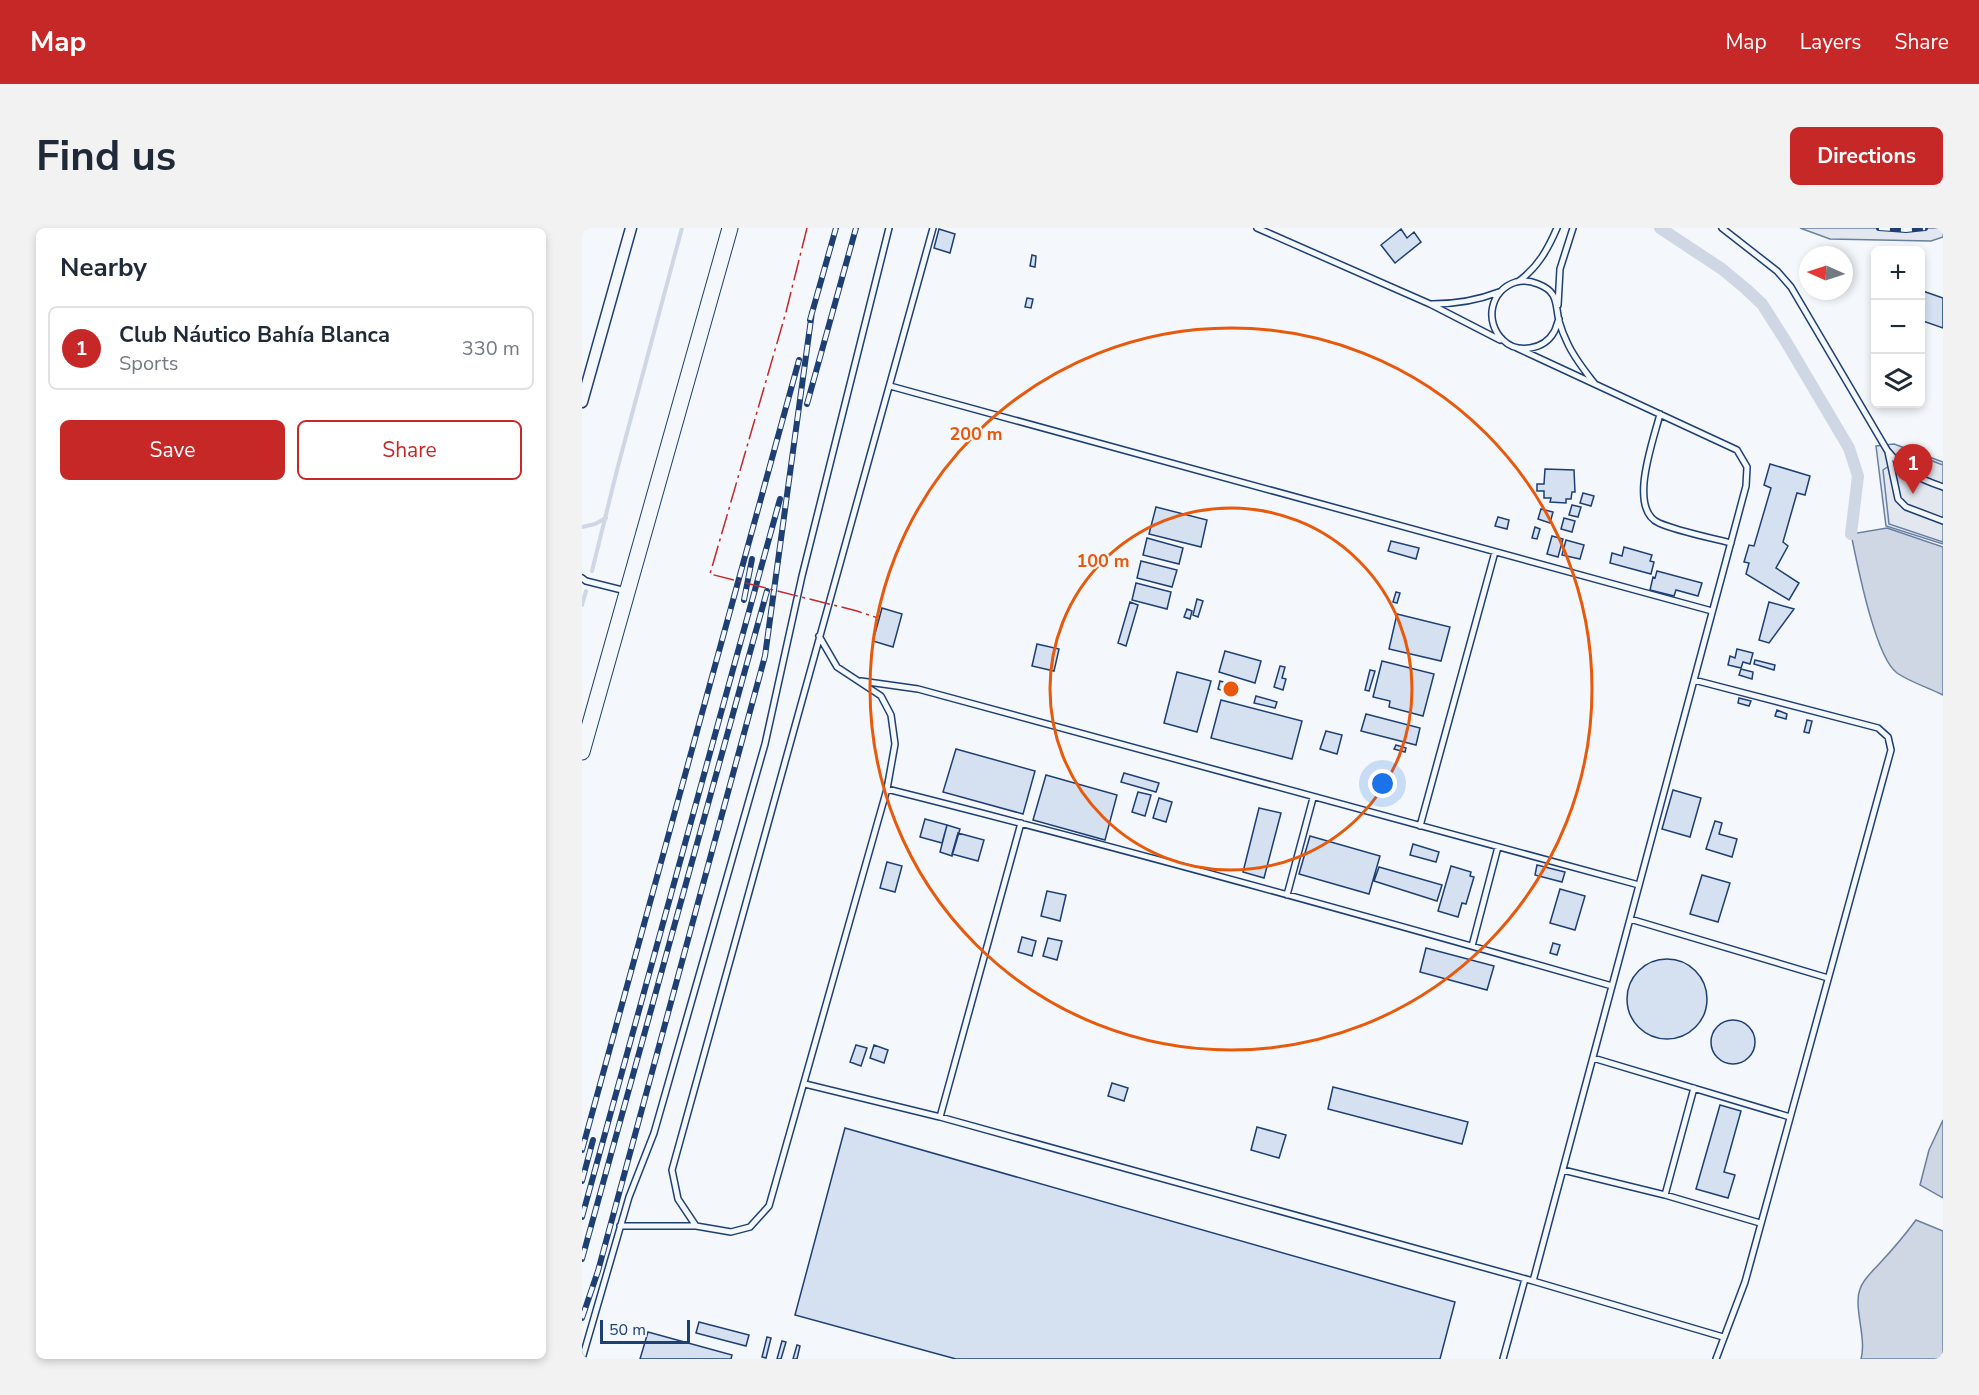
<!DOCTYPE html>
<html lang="en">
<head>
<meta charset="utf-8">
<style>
	body { margin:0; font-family:"Nunito Sans",sans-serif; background:#f2f2f3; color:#1f2937 }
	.controls { position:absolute; right:18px; top:18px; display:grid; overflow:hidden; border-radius:9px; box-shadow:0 3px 9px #0003 }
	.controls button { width:54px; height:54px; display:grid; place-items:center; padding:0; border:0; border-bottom:2px solid #e0e1e3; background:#fff; color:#1f2937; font:30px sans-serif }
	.compass { position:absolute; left:1217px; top:18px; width:54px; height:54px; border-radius:50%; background:#fff; box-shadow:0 3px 9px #0003; rotate:273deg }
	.scale { position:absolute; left:18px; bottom:15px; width:90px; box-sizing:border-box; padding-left:6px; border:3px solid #1d3f73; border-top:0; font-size:16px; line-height:21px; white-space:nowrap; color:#1d3f73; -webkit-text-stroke:4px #f4f7fb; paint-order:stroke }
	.you { position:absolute; left:801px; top:556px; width:21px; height:21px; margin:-15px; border:4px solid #fff; border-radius:50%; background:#1a73e8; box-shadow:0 0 0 9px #1a73e833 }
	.badge { display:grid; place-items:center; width:39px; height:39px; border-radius:50%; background:#c62828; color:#fff; font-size:20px; font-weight:700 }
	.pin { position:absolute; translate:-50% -50px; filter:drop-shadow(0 2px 3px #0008) }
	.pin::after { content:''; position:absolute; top:32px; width:21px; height:18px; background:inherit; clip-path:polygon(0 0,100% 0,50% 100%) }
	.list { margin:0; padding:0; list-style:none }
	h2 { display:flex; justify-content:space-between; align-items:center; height:78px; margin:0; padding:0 24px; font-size:26px }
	h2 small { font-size:20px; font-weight:400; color:#747a83 }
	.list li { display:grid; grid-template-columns:39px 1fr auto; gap:18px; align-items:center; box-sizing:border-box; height:84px; margin:0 12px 12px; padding:0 12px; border:2px solid #e0e1e3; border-radius:9px }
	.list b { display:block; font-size:22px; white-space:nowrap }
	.list p { margin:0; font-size:20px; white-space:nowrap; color:#747a83 }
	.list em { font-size:20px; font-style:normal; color:#747a83 }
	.actions { display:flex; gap:12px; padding:18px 24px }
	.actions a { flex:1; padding:14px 0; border:2px solid #c62828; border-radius:9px; text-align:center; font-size:21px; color:#c62828 }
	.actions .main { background:#c62828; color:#fff }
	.icon { flex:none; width:33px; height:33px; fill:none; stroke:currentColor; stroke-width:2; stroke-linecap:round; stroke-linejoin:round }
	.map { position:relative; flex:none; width:1361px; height:1131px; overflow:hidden; border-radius:9px }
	header { display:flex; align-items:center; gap:36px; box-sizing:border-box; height:84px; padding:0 30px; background:#c62828; color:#fff }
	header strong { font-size:28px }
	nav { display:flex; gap:33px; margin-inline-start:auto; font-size:21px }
	.intro { display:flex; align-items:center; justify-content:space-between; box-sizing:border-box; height:144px; padding:0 36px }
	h1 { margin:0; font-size:42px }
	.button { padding:15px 27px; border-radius:9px; background:#c62828; color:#fff; font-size:21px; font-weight:700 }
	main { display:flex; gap:36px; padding:0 36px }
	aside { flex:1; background:#fff; border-radius:9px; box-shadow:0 3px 9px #0003 }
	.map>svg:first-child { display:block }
	.green { fill:#e3e9f0; stroke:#687fa3; stroke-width:1.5 }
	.parking { fill:#e3e8f0; stroke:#687fa3; stroke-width:1.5 }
	.water { fill:#cfd7e4; stroke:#687fa3; stroke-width:1.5 }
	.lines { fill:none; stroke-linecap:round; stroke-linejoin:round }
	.stream { stroke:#cfd7e4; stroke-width:4 }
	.canal { stroke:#cfd7e4; stroke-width:12 }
	.building { fill:#d5e0f0; stroke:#1d3f73; stroke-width:1.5 }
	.service-casing { stroke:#1d3f73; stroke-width:8 }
	.minor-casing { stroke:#1d3f73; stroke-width:13 }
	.secondary-casing { stroke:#1d3f73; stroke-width:17 }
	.service { stroke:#f4f7fb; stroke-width:5 }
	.minor { stroke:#f4f7fb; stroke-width:10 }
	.secondary { stroke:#f4f7fb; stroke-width:15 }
	.rail-casing { stroke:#1d3f73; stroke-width:6 }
	.rail { stroke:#f4f7fb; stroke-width:4; stroke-dasharray:11; stroke-linecap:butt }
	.power { stroke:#c62828; stroke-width:1.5; stroke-dasharray:21 4.5 3 4.5; stroke-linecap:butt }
	.ring { fill:none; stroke:#e8590c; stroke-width:3 }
	.centre { fill:#e8590c; stroke:#f4f7fb; stroke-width:3 }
	.ring-label { font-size:18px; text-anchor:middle; font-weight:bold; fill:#e8590c; stroke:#f4f7fb; stroke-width:4.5; stroke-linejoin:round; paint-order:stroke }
</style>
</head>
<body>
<header>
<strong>Map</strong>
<nav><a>Map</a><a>Layers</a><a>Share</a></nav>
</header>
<div class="intro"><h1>Find us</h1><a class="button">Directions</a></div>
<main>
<aside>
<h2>Nearby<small></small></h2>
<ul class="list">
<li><span class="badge">1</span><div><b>Club Náutico Bahía Blanca</b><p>Sports</p></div><em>330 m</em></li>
</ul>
<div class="actions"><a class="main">Save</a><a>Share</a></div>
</aside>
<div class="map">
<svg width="1361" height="1131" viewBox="0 0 1361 1131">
	<rect width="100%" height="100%" fill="#f4f7fb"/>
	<path class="green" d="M1312,216L1361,234V316L1304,298L1294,218Z"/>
	<path class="parking" d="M1218,0H1361V9L1349,13L1248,11Z
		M1327,224L1361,237V314L1307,296L1301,242Z"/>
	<path class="water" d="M1305,300L1361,319V467C1347,460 1328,454 1315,445C1293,429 1275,335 1269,306Z
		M1361,892V970L1338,957L1347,922Z
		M1334,992L1361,1003V1131H1279C1285,1110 1271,1079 1278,1061C1281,1051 1291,1043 1298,1035C1311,1021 1323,1007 1334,992Z"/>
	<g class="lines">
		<path class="stream" d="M0,299L13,296L24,290
			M10,343L35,242L100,0
			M0,377L4,363"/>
		<path class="canal" d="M1078,0L1140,41L1164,61L1180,76L1203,112L1267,220L1276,248L1269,306"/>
	</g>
	<path class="building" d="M357,1L373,6L368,25L352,20Z
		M819,1L825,10L832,4L839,14L813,35L799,17Z
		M450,27L454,28L453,39L448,38Z
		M1338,62L1361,70V100L1338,92Z
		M445,70L451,71L449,80L443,79Z
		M1188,236L1228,248L1223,267L1215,265L1201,314L1206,318L1194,340L1217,355L1207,372L1164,346L1167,335L1162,334L1167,317L1172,318L1189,260L1182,257Z
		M963,241L992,242L993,264H990L989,271H984V275L968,274L969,270H962V263H955V256H962Z
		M1001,265L1012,268L1009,278L998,275Z
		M990,277L999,279L996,289L987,287Z
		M574,279L625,292L619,319L567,306Z
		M959,281L971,284L968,295L956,291Z
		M916,289L927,292L925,301L913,298Z
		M982,290L993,293L990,304L979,301Z
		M953,299L958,301L955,311L950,310Z
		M970,308L981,311L976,329L965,326Z
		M565,310L601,320L597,336L561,327Z
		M984,312L1002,317L998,331L980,327Z
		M809,313L837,320L834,331L806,323Z
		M1042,319L1070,327L1068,333L1072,334L1069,346L1028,335L1030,325L1040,328Z
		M559,333L595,342L590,359L555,350Z
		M1075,343L1120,355L1116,368L1094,362L1092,368L1068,362L1071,349L1073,350Z
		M554,355L589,364L585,381L550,372Z
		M814,364L818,365L815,375L811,374Z
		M615,371L621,373L616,389L611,387Z
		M548,374L556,377L544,418L536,415Z
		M1187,374L1212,381L1187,415L1177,412Z
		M300,380L320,386L311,419L291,413Z
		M605,381L610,383L608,391L602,389Z
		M815,386L868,399L859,433L807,421Z
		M455,416L477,421L472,443L450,438Z
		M1155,421L1171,425L1168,436L1161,434L1159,440L1146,437L1148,428L1153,430Z
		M643,423L679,433L673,455L637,444Z
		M1173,432L1193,437L1192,442L1172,436Z
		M800,433L852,446L841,488L807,479L808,473L791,469Z
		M698,438L703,439L700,450L704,451L701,462L692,459Z
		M1159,441L1171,444L1170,451L1157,447Z
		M788,442L793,443L787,463L783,462Z
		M595,444L629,453L615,504L582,495Z
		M638,453L648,456L645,464L636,461Z
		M674,468L695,474L693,480L672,475Z
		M1157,470L1169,473L1167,478L1156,475Z
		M639,472L720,493L710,531L629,510Z
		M1195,482L1205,486L1204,491L1193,488Z
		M784,486L838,500L834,517L779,503Z
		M1225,492L1230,493L1227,505L1222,504Z
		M744,503L760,507L755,526L738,521Z
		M814,517L824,520L823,524L812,521Z
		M374,521L453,543L441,586L361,564Z
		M542,545L577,555L574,564L539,554Z
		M464,547L535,567L523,612L451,592Z
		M1091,562L1119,570L1108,609L1080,601Z
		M556,564L569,567L563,588L550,584Z
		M577,570L590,574L584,594L571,590Z
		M677,580L699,585L682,650L661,644Z
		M343,591L365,597L360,615L338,609Z
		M1133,593L1140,595L1137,606L1155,611L1150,629L1124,621Z
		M365,597L378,601L370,628L358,624Z
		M376,605L402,612L396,633L370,626Z
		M728,608L798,628L787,666L717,646Z
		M831,616L857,624L854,634L828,627Z
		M305,634L320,638L313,664L298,660Z
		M955,637L983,644L980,654L953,647Z
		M869,638L889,644L888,648L892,649L884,676L880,675L876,689L856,683Z
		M797,639L860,657L855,673L792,653Z
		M1120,647L1148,655L1136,694L1108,686Z
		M978,661L1003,668L993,702L968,695Z
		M465,663L484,667L478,693L459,688Z
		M440,709L454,713L450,728L436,724Z
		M466,710L480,713L475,732L461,728Z
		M971,715L978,717L975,727L968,725Z
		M844,720L912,738L905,762L838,744Z
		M1045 771a40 40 0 1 1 80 0a40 40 0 1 1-80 0Z
		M1129 814a22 22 0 1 1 44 0a22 22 0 1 1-44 0Z
		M274,817L285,820L279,838L268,834Z
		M292,817L306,822L302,835L288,830Z
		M530,855L546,860L542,873L526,868Z
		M751,859L886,894L880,916L746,881Z
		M1138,877L1159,883L1142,944L1153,947L1146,970L1114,961Z
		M675,899L704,907L697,930L669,922Z
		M263,900L873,1074L858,1131H374L213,1087Z
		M117,1094L167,1107L164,1118L114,1105Z
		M66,1104L150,1127L149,1131H58Z
		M185,1109L189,1110L184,1130L180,1129Z
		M200,1113L204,1114L199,1131H195Z
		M215,1117L218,1118L215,1131H211Z"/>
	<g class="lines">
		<g class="service-casing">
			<path id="service" d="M675,0L848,76L918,112
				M1140,0L1195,43L1209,59L1305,222C1323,244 1335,250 1361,259
				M937,53C956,39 966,21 975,0
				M850,76C874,76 894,73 917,64
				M976,77L978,41L991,0
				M977,91C975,95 974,101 972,104C962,122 935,126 921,112C902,94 908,62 934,54C942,52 949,53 956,56C977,64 973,76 977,93C979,100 982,108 985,114C992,130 1003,143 1013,156
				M935,120L1155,222L1165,239L1164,258L951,1053
				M308,158L1130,383
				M1078,186C1072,211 1045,281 1077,295C1098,304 1126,309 1149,315
				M1306,224L1316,271L1324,279L1361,293
				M0,350L4,353L44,363
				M237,408L255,439L299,468L309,487L313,516L305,561L187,978L168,999L149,1004L114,998L96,971L90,942C176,628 266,315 351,0
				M1112,452L1296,500L1306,509L1309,522L1163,1054L1134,1131
				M279,453L336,461L1057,657
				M305,561C548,622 789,689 1030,758
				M838,598L913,324
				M705,667L731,570
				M1048,691L1246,750
				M890,718L916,619
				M1011,830L1208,889
				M223,856L358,889L951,1053L1141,1109
				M358,889L439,595
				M981,942L1083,967L1178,995
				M1083,967L1112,860
				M38,998H114
				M0,1131L47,969L72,905L183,516L220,348L307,0
				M921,1131L943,1051"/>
		</g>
		<g class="minor-casing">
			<path id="minor" d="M0,174L49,0"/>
		</g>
		<g class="secondary-casing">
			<path id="secondary" d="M0,524L148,0"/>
		</g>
		<use href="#service" class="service"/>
		<use href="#minor" class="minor"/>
		<use href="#secondary" class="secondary"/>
		<g class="rail-casing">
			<path id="rail" d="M1297,0L1324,2L1343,0
				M228,92L254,0
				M225,176L274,0
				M162,372L170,331
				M0,922L217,132
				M0,953L11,912
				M0,989L198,271
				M0,1031L185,363
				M0,1090L16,1043L183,428L230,84"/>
		</g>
		<use href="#rail" class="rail"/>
		<path class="power" d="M225,0L204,84L128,346L275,383L296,390"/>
	</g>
	<g class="ring">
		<circle cx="649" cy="461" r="181"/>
		<circle cx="649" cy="461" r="361"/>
	</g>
	<circle cx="649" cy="461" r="9" class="centre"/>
	<g class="ring-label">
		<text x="394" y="212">200 m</text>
		<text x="521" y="339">100 m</text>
	</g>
</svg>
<div class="controls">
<button>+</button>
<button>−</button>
<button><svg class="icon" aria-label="layers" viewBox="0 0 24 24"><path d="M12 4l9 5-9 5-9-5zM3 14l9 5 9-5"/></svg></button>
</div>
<svg class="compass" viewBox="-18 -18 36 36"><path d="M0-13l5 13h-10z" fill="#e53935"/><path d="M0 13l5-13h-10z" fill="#747a83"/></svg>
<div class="scale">50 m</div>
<div class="you"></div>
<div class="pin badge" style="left:1331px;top:266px">1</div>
</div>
</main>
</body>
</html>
